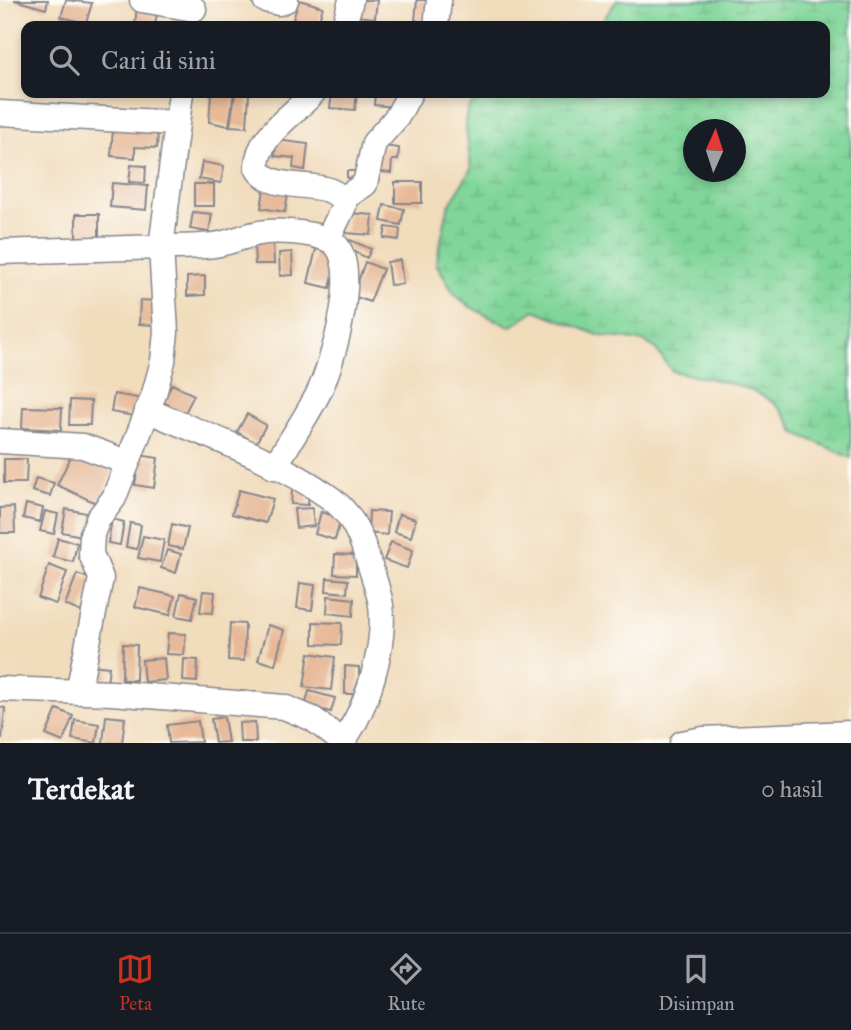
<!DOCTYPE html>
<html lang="id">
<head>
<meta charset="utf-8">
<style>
	body { margin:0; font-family:"IM FELL Great Primer",serif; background:#242831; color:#f1f3f6 }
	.compass { position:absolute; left:683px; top:119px; width:63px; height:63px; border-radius:50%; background:#171b24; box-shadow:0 4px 10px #0003; rotate:3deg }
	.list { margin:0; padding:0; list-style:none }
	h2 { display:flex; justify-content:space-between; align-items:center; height:91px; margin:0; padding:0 28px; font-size:30px }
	h2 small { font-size:23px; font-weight:400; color:#9ea1a6 }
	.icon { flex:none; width:38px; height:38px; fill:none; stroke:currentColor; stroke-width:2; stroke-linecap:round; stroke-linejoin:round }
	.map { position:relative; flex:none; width:851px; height:743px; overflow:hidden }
	.search { position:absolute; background:#171b24; box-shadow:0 4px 10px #0003; left:21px; right:21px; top:21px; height:77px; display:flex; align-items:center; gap:18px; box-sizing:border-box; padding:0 24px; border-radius:14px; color:#9ea1a6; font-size:26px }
	.sheet { height:189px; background:#171b24 }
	nav { display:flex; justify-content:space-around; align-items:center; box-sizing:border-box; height:98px; border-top:2px solid #363941; background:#171b24; font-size:19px; color:#9ea1a6 }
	nav a { display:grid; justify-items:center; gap:4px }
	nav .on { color:#c8321e }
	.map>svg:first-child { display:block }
	.wetland { fill:url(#wetland-marsh); stroke:#4e827c; stroke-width:2; fill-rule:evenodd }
	.building { fill:#e7b998 }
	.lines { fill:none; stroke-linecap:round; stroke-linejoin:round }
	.minor-casing { stroke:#86868d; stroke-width:27 }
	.minor { stroke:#fff; stroke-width:24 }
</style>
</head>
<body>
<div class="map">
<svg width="851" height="743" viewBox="0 0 851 743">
	<defs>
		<pattern id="wetland-marsh" width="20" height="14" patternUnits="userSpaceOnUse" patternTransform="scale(1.75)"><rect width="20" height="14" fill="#80d599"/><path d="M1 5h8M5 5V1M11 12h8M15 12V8" fill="none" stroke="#6eb786"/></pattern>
	</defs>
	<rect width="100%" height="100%" fill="#fdfcf7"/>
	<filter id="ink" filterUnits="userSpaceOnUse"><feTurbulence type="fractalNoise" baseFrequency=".0143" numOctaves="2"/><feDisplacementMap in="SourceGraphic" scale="14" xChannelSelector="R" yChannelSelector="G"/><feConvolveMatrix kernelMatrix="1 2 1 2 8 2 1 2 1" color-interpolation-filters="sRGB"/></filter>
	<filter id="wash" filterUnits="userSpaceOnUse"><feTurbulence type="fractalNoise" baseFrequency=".00686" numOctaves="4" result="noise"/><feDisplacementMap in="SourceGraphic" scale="28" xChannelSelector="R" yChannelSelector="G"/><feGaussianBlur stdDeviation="1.57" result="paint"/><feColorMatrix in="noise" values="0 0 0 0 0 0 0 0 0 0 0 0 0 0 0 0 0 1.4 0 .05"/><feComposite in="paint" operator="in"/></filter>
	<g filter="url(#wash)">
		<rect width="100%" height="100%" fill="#f1dcbc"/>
		<path class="wetland" d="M617,0H851V458L794,432C779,384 713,381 672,371L655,348L643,341L601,336L535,310L510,327C494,318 470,310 457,296C447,287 445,274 436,264L448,207L471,169L465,120L469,106L494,93H825V26H599ZM694,130H736V172H694Z"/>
		<g id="blocks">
			<path class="building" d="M14,0H48L46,9Z
				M66,0L92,3L86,23L61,17Z
				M299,0L323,7L317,26L292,23Z
				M357,0H377L375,18L356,16Z
				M417,0H434L429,24L415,20Z
				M137,3L158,6L155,26H135Z
				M364,20L380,24L379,26H363Z
				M211,93H234L229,126L209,122Z
				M235,93L249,94L247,127L230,126Z
				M332,93H357L355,110L330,108Z
				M375,93H398L397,107L374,105Z
				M113,127L158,129L157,148L135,147V158L111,156Z
				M276,140L308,144L305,170L293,168L294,158L275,156Z
				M376,145L399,148L398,160H392L391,173L373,171Z
				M202,162L224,166L221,183L199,179Z
				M131,165L146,166L145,183L129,182Z
				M347,171H360V177L347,178Z
				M395,182H422V203H395Z
				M112,183L148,186L146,210L110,207Z
				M194,184H214V206H194Z
				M265,184L289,188L285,212L261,208Z
				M384,205L404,209L401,225L381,221Z
				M193,212L212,214L209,232L190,229Z
				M348,213L373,215L371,235L346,233Z
				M76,214H99V238L76,237Z
				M386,227L400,229L399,240L384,238Z
				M350,240L371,249L367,258L346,248Z
				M254,242H273L274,264H255Z
				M316,249L338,254L330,288L308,283Z
				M292,252L293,275L280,276L279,253Z
				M400,260L403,284L390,285L387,262Z
				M365,262L383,269L370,302L353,296Z
				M205,276V295L187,296V277Z
				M140,300L156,301L155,325L139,324Z
				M172,384L194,395L185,413L163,402Z
				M114,394L138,398L135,416L111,412Z
				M70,400L91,401L90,425H69Z
				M23,407L62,408L61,430L22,428Z
				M247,414L266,425L256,443L237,432Z
				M73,452L113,471L98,504L57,485Z
				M139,455L158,458L154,488L135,485Z
				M4,459H27L26,483H4Z
				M36,478L54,483L50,496L32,491Z
				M239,490L273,499L266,523L232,514Z
				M292,490L309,491L308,505L291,504Z
				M26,504L43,508L40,522L23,518Z
				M14,507L15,533H0V508Z
				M312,508L314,526L296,528L294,509Z
				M66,509L86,513L82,536L62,532Z
				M45,511L58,514L54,534L40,531Z
				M369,511L389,512L387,535L368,533Z
				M321,512L341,518L335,540L315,534Z
				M399,514L416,519L411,537L394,532Z
				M112,519L124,522L120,545L108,543Z
				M130,523L141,525L137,549L126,547Z
				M172,524L188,528L183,549L168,546Z
				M143,536L164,540L160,562L138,558Z
				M58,538L77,543L73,562L53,557Z
				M391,542L413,550L407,568L384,560Z
				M167,550L181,554L176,573L161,568Z
				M335,554L356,555V575L334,574Z
				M49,565L67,572L56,604L38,598Z
				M77,574L94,580L81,612L65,605Z
				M327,578L348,580L347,593L326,591Z
				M300,583L315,585L312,610L297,608Z
				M140,588L175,596L170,615L135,607Z
				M203,591L215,592L213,613L200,612Z
				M181,593L197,597L192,619L176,616Z
				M328,596L354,599L353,616L327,613Z
				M313,622L342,623L341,645L313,644Z
				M230,623L245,624L244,661L228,660Z
				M268,625L284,630L275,665L258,660Z
				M168,633L186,634L184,655L166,654Z
				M123,644L137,645L136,680H122Z
				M309,653L335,657L331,690L304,687Z
				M164,658L166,680L144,682L142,660Z
				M184,659L198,660L197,682L183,681Z
				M90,665L109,667L107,684L88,682Z
				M345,666L359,667V694H345Z
				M309,691L335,698L331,712L305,706Z
				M0,707L5,708L2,738H0Z
				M57,709L73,716L63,742L46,735Z
				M106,716L125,718L122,743H103Z
				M224,717L228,742L215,743L211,719Z
				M75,720L99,724L96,743L72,739Z
				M198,721L201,742L169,743L167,725Z
				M255,722L256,742H240L239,723Z"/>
		</g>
	</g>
	<g filter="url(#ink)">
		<use href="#blocks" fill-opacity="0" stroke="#86868d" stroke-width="2"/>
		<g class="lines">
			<g class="minor-casing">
				<path id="minor" d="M142,0L194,9
					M265,0L279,3L286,0
					M344,26L351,0
					M436,26L439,0
					M313,93C294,115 256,136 257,168C273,197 338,174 344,206L328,239
					M0,113L176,123
					M343,199L365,184L374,143L397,117L410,93
					M0,252L161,247L181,93
					M147,410C207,436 276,459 329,497C349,511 359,531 366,554C372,571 378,588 381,605C386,647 367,708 343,741
					M0,441L83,446L126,462
					M0,689L112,693L284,707L313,719L344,743
					M78,692L101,578L91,554L92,534L98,519L114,498L154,394L163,361L166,332L161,247C178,247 197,247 214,245C229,243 241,237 255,234C274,229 310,232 329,240C365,256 332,366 318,394C305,419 289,443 274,467
					M682,743L703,739L851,733"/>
			</g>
			<use href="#minor" class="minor"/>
		</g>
	</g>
</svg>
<svg class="compass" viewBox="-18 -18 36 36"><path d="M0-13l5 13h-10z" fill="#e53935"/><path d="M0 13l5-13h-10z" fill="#9ea1a6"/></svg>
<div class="search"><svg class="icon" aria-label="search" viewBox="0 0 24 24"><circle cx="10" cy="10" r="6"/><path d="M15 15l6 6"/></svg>Cari di sini</div>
</div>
<section class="sheet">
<h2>Terdekat<small>0 hasil</small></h2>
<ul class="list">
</ul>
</section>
<nav>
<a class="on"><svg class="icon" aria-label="map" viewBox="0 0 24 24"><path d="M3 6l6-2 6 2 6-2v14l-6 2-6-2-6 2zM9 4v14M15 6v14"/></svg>Peta</a>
<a><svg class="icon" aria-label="directions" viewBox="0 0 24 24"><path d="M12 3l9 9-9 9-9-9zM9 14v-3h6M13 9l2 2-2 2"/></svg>Rute</a>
<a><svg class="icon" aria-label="saved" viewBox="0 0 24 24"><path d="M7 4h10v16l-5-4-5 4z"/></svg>Disimpan</a>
</nav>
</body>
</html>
